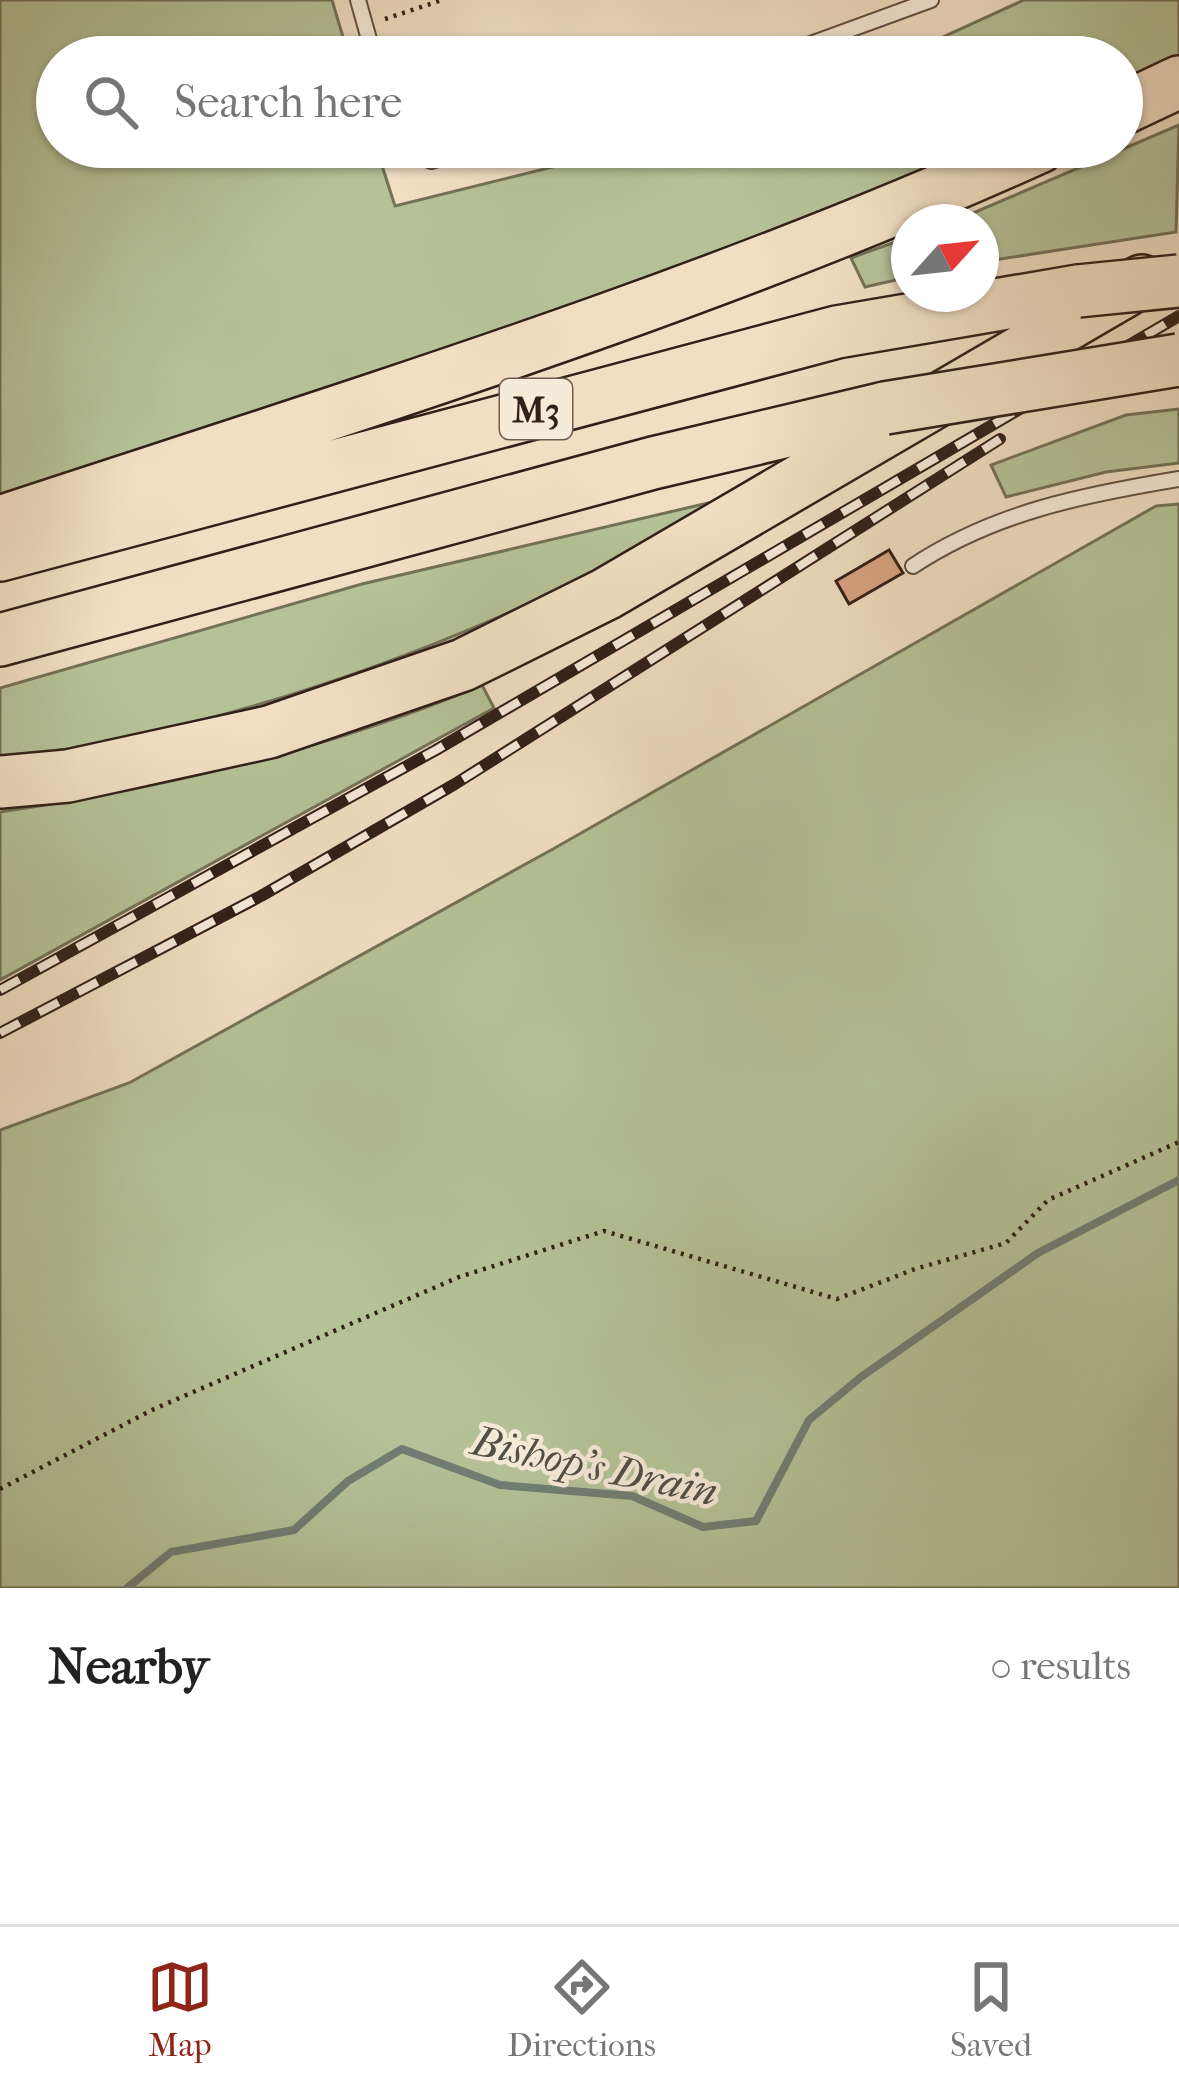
<!DOCTYPE html>
<html lang="en">
<head>
<meta charset="utf-8">
<style>
	body { margin:0; font-family:"IM FELL French Canon",serif; background:#f2f2f2; color:#222 }
	.compass { position:absolute; left:891px; top:204px; width:108px; height:108px; border-radius:50%; background:#fff; box-shadow:0 3px 9px #0004; rotate:63deg }
	.list { margin:0; padding:0; list-style:none }
	h2 { display:flex; justify-content:space-between; align-items:center; height:156px; margin:0; padding:0 48px; font-size:51px }
	h2 small { font-size:39px; font-weight:400; color:#767676 }
	.icon { flex:none; width:66px; height:66px; fill:none; stroke:currentColor; stroke-width:2; stroke-linecap:round; stroke-linejoin:round }
	.map { position:relative; flex:none; width:1179px; height:1588px; overflow:hidden }
	.search { position:absolute; background:#fff; box-shadow:0 3px 9px #0004; left:36px; right:36px; top:36px; height:132px; display:flex; align-items:center; gap:30px; box-sizing:border-box; padding:0 42px; border-radius:66px; color:#767676; font-size:45px }
	.sheet { height:336px; background:#fff }
	nav { display:flex; justify-content:space-around; align-items:center; box-sizing:border-box; height:168px; border-top:3px solid #e0e0e0; background:#fff; font-size:33px; color:#767676 }
	nav a { display:grid; justify-items:center; gap:6px }
	nav .on { color:#8f2418 }
	.map>svg:first-child { display:block }
	.green { fill:#b5c298; stroke:#737158; stroke-width:3 }
	.lines { fill:none; stroke-linecap:round; stroke-linejoin:round }
	.stream { stroke:#717e75; stroke-width:8 }
	.building { fill:#daa382; stroke:#312018; stroke-width:3 }
	.lane-casing { stroke:#615043; stroke-width:18 }
	.highway-casing { stroke:#312018; stroke-width:56 }
	.path { stroke:#312018; stroke-width:4.5; stroke-dasharray:3 6; stroke-linecap:butt }
	.lane { stroke:#f6ead8; stroke-width:14 }
	.highway { stroke:#f1dec3; stroke-width:51 }
	.rail-casing { stroke:#312018; stroke-width:12 }
	.rail { stroke:#f6ead8; stroke-width:8; stroke-dasharray:22; stroke-linecap:butt }
	.highway-bridge-casing { stroke:#312018; stroke-width:56; stroke-linecap:butt }
	.highway-bridge { stroke:#f1dec3; stroke-width:51 }
	.labels { text-anchor:middle; stroke-width:9; stroke-linejoin:round; paint-order:stroke }
	.shield { fill:#f6ead8; stroke:#6c5d52; stroke-width:3 }
	.shield-label { font-size:36px; font-weight:bold; fill:#312018 }
	.water-label { font-size:42px; font-style:italic; fill:#514f46; stroke:#f6ead8 }
</style>
</head>
<body>
<div class="map">
<svg width="1179" height="1588" viewBox="0 0 1179 1588">
	<rect width="100%" height="100%" fill="#f1dec3"/>
	<filter id="stains"><feTurbulence type="fractalNoise" baseFrequency=".00167" numOctaves="4"/><feColorMatrix values="0 0 0 0 .2 0 0 0 0 .09 0 0 0 0 .02 0 0 0 .5 -.17"/></filter>
	<radialGradient id="worn" r=".72"><stop offset=".6" stop-color="#630" stop-opacity="0"/><stop offset="1" stop-color="#630" stop-opacity=".3"/></radialGradient>
	<path class="green" d="M0,0H332L349,57H57V147H376L395,206L633,147H995L830,219L0,507Z
		M1024,0H1179V61L1122,89V57H899Z
		M1179,125L1176,232L981,262V222H952Z
		M909,237V277L865,287L851,258Z
		M1179,409V463L1106,472L1006,497L991,465L1126,415Z
		M738,496C513,626 259,726 0,759V688L362,584Z
		M1179,504V1588H0V1130L129,1083L553,849L1156,506Z
		M482,685L494,708L0,980V812C163,788 330,749 482,685Z"/>
	<g class="lines">
		<path class="stream" d="M127,1588L171,1552L294,1530L348,1481L402,1449L500,1485L632,1496L703,1527L756,1521L809,1420L861,1377L1038,1253L1179,1180"/>
	</g>
	<path class="building" d="M889,550L903,573L849,604L836,581Z"/>
	<g class="lines">
		<g class="lane-casing">
			<path id="lane" d="M358,0L374,57
				M775,57L931,0
				M402,147L431,161L481,147
				M913,566C995,512 1083,495 1179,479"/>
		</g>
		<g class="highway-casing">
			<path id="highway" d="M1122,109L1179,82
				M0,522C349,407 703,299 1039,147
				M0,555L837,332L1078,291
				M0,640L653,463L885,408
				M0,782L68,776L269,732L463,665L606,594L1142,281"/>
		</g>
		<path class="path" d="M385,19L442,0
			M0,1489L154,1409L459,1277L604,1231L837,1299L915,1269L1006,1243L1048,1200L1179,1142"/>
		<use href="#lane" class="lane"/>
		<use href="#highway" class="highway"/>
		<g class="rail-casing">
			<path id="rail" d="M0,990L436,750L1179,316
				M0,1033L261,896L455,784L1000,439"/>
		</g>
		<use href="#rail" class="rail"/>
		<g class="highway-bridge-casing">
			<path id="highway-bridge" d="M1078,291L1179,281
				M885,408L1179,360"/>
		</g>
		<use href="#highway-bridge" class="highway-bridge"/>
	</g>
	<g class="labels">
		<rect class="shield" x="500" y="379" width="72" height="60" rx="9"/>
		<g class="shield-label">
			<text x="536" y="422">M3</text>
		</g>
		<g class="water-label">
			<text transform="translate(595 1465) rotate(12)" y="15">Bishop's Drain</text>
		</g>
	</g>
	<rect width="100%" height="100%" filter="url(#stains)"/>
	<rect width="100%" height="100%" fill="url(#worn)"/>
</svg>
<svg class="compass" viewBox="-18 -18 36 36"><path d="M0-13l5 13h-10z" fill="#e53935"/><path d="M0 13l5-13h-10z" fill="#767676"/></svg>
<div class="search"><svg class="icon" aria-label="search" viewBox="0 0 24 24"><circle cx="10" cy="10" r="6"/><path d="M15 15l6 6"/></svg>Search here</div>
</div>
<section class="sheet">
<h2>Nearby<small>0 results</small></h2>
<ul class="list">
</ul>
</section>
<nav>
<a class="on"><svg class="icon" aria-label="map" viewBox="0 0 24 24"><path d="M3 6l6-2 6 2 6-2v14l-6 2-6-2-6 2zM9 4v14M15 6v14"/></svg>Map</a>
<a><svg class="icon" aria-label="directions" viewBox="0 0 24 24"><path d="M12 3l9 9-9 9-9-9zM9 14v-3h6M13 9l2 2-2 2"/></svg>Directions</a>
<a><svg class="icon" aria-label="saved" viewBox="0 0 24 24"><path d="M7 4h10v16l-5-4-5 4z"/></svg>Saved</a>
</nav>
</body>
</html>
